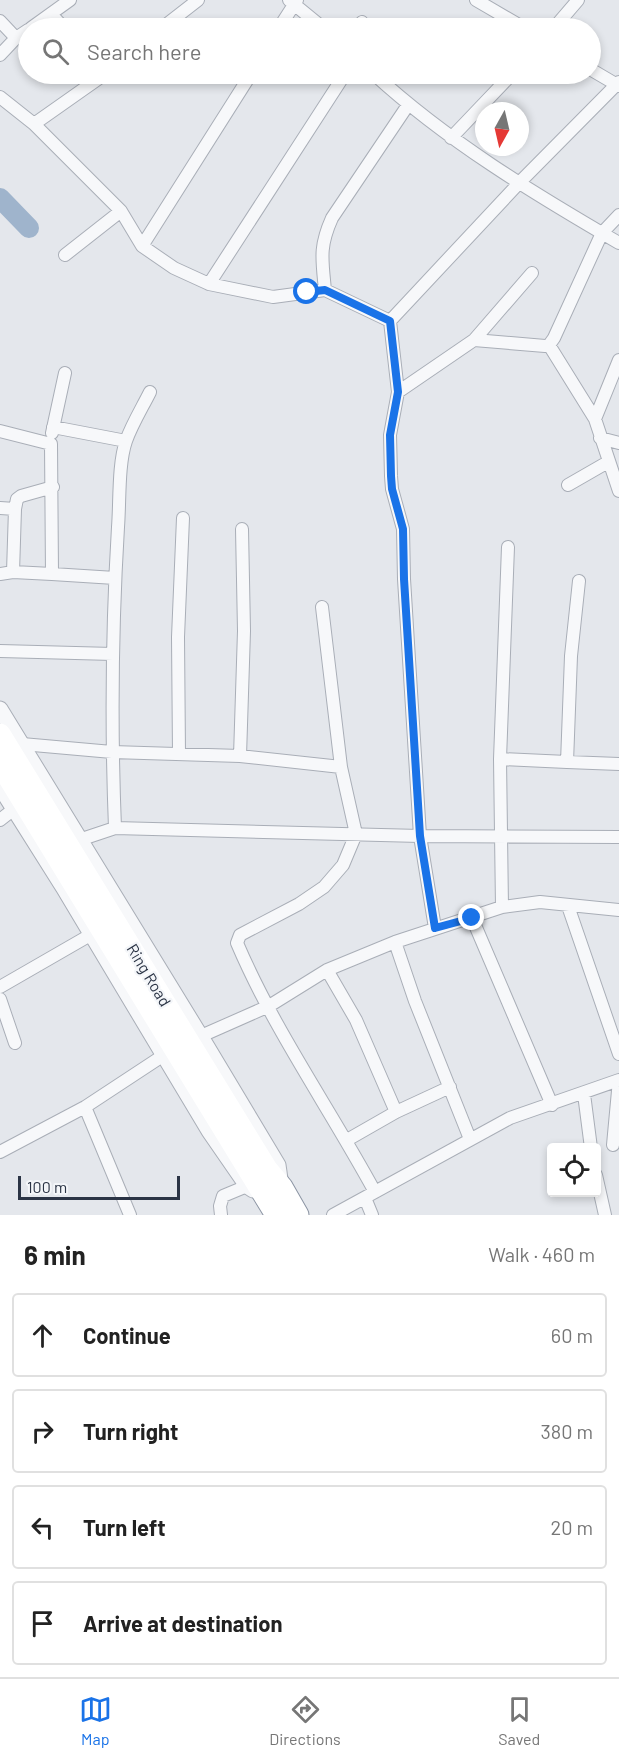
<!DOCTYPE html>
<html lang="en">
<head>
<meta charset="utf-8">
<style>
	body { margin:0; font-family:Barlow,sans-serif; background:#f6f6f6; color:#222 }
	.controls { position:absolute; right:18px; bottom:18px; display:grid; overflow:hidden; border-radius:6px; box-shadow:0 3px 9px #0003 }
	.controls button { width:54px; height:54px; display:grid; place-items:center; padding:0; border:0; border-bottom:2px solid #e0e0e0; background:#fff; color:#222; font:30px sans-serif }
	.compass { position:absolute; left:475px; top:102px; width:54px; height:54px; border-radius:50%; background:#fff; box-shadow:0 3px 9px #0003; rotate:188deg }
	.scale { position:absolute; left:18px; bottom:15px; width:162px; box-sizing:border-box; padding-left:6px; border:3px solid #2b3445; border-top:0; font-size:16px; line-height:21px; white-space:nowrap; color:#2b3445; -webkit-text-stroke:4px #f4f6f9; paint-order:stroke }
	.stop { position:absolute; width:18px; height:18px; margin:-14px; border:4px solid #1a73e8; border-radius:50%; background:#fff }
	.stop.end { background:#1a73e8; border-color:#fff; box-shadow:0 2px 6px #0008 }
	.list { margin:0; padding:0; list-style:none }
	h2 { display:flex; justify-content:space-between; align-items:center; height:78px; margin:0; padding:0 24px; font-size:26px }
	h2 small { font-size:20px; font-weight:400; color:#767676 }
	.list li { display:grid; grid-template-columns:39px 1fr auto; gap:18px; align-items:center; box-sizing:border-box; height:84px; margin:0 12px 12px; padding:0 12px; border:2px solid #e0e0e0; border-radius:6px }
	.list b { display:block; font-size:22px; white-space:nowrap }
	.list em { font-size:20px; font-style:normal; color:#767676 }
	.icon { flex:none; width:33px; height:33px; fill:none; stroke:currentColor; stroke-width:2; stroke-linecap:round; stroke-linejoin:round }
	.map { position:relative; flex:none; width:619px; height:1215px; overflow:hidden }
	.search { position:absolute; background:#fff; box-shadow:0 3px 9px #0003; left:18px; right:18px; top:18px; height:66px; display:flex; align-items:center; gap:15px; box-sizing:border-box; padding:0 21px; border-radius:33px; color:#767676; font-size:22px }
	.sheet { height:462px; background:#fff }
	nav { display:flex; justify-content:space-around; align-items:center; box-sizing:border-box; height:84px; border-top:2px solid #e0e0e0; background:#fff; font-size:16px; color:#767676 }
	nav a { display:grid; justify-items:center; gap:3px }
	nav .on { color:#1a73e8 }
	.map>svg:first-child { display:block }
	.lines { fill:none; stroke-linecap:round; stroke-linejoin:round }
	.river { stroke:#9fb4cc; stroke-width:20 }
	.minor-casing { stroke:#a9aeb7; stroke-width:14 }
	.tertiary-casing { stroke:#a9aeb7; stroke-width:17 }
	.trunk-casing { stroke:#8b94a3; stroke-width:23 }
	.minor { stroke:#f7f8fa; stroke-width:12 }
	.tertiary { stroke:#f7f8fa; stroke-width:15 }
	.trunk { stroke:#fff; stroke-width:21 }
	.route { stroke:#1a73e8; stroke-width:8 }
	.labels { text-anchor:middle; stroke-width:4.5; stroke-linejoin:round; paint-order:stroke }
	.street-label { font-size:16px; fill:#2b3445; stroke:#f4f6f9 }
</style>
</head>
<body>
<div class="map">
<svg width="619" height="1215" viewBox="0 0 619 1215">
	<rect width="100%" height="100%" fill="#e4e7ec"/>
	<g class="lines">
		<path class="river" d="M0,198L29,228"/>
		<g class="minor-casing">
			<path id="minor" d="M289,0L323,28
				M476,0L524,28
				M51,14L64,28
				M0,21L16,38
				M31,28L70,0
				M162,28L198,0
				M279,28L297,0
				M358,28L362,22
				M554,28L578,0
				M0,55L16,38L28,30
				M590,69L619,86
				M374,74C447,141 533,193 619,243
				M0,97L34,124L121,211L142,246L174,268L209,284L273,297L325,290L390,321
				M34,124L105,74
				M451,138L512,74
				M142,246L251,74
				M65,255L121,211
				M209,284L345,74
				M325,290C322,259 319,247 332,218L408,105
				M474,340L532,273
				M549,345L595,419L619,491
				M150,392C142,408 132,424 126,441C118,464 120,502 118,527C112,627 111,728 115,828L420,836L619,837
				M398,392L474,340L545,346L549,345L554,338L602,233L619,215
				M595,419L619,360
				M53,427L126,441
				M0,431L51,444L52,574L115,578
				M52,433L65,373
				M600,438L619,443
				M568,485L608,462
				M0,508L15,509L17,499L21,496L53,487
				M13,572L15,509
				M0,574L13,572L52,574
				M579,581L571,656L567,762L619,764
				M0,651L113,654
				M22,744L112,752L240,756L341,767L322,607
				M179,754L178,637L183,518
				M240,756L244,631L242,529
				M500,759L567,762
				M341,767L356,834L343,865L324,887L299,904L240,935L237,943C274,1030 330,1109 375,1192
				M0,820L14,809
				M79,840L115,828
				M568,906L619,1054
				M502,907L500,759L508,547
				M472,918L552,1105
				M435,928L420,836L404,579L403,529L392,489L391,476L390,435L398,392L390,321L520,182L619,82
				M395,942L415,1001L470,1139
				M327,970L356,1020L396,1112
				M0,987L92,934
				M0,999L15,1043
				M201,1036L269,1006L327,970L395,942L502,907L540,902L619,910
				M584,1094L591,1148
				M85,1107L130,1215
				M347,1140L396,1112L450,1087
				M613,1145L619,1080
				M0,1152L85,1107L164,1055
				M596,1175L605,1215
				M365,1198L372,1215
				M221,1215L220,1206L223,1196L247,1186
				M333,1215L510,1118L619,1080"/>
		</g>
		<g class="tertiary-casing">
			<path id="tertiary" d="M0,709L206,1045L278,1165L281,1186
				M0,787L63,887L209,1131L247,1186L253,1190"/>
		</g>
		<g class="trunk-casing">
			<path id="trunk" d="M0,734L267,1169L282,1187L298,1215
				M0,764L276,1215"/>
		</g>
		<use href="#minor" class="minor"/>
		<use href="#tertiary" class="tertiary"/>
		<use href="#trunk" class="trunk"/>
	</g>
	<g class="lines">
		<path class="route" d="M307,292L325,290L390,321L398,392L390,435L391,476L392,489L403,529L404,579L420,836L435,928L472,918"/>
	</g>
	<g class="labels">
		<g class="street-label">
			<text transform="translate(149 975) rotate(59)" y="6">Ring Road</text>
		</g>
	</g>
</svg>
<div class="controls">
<button><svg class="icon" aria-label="locate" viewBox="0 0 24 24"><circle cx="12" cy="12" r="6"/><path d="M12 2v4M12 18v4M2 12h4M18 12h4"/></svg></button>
</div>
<svg class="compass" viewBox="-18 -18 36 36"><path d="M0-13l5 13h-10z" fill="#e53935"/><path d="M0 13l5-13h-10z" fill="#767676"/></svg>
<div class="scale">100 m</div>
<div class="stop" style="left:307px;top:292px"></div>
<div class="stop end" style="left:472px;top:918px"></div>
<div class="search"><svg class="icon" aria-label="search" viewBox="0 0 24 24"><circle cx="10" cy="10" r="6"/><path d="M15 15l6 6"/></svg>Search here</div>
</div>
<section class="sheet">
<h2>6 min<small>Walk · 460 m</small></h2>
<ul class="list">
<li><svg class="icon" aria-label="ahead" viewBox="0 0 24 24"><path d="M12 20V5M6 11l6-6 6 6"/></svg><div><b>Continue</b></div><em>60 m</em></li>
<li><svg class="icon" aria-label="right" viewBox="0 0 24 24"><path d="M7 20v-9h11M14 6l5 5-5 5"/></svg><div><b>Turn right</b></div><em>380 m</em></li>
<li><svg class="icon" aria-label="left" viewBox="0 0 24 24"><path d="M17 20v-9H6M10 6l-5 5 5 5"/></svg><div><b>Turn left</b></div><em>20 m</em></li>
<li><svg class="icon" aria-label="arrive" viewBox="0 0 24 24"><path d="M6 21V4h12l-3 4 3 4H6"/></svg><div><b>Arrive at destination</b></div></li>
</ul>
</section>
<nav>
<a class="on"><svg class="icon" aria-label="map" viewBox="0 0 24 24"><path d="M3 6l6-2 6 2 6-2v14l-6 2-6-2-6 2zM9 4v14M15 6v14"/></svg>Map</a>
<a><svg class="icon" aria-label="directions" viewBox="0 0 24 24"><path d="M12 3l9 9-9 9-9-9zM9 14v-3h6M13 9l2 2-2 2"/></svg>Directions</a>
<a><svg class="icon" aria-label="saved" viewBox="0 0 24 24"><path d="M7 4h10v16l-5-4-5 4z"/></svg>Saved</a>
</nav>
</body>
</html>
